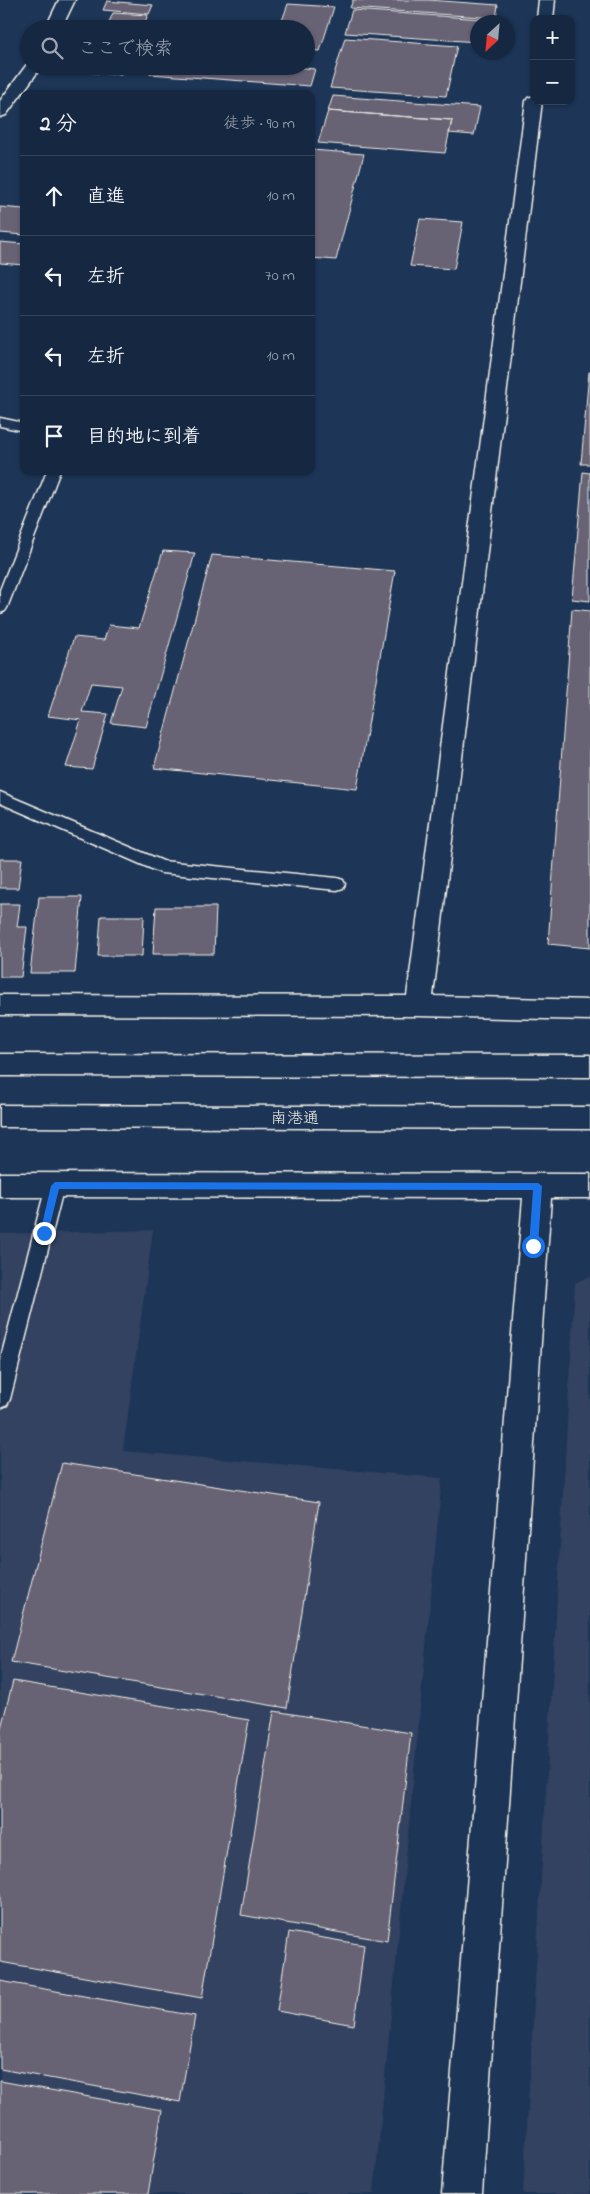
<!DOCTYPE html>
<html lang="ja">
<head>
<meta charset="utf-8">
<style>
	body { margin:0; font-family:"Indie Flower","Klee One",sans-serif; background:#23344c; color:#f1f3f6 }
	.controls { position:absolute; right:15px; top:15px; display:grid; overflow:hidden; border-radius:10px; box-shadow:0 1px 4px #0004 }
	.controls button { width:45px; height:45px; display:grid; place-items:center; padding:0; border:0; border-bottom:1px solid #35445a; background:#162841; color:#f1f3f6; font:25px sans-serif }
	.compass { position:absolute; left:470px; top:15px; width:45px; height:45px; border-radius:50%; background:#162841; box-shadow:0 1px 4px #0004; rotate:206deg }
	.stop { position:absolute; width:15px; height:15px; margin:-11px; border:4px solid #1a73e8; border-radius:50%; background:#fff }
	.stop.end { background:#1a73e8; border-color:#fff; box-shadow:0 1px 5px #0008 }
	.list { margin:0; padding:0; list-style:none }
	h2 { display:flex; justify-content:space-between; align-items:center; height:65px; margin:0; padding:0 20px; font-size:21px }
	h2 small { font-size:16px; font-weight:400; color:#9ea6b1 }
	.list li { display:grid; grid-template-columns:32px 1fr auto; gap:15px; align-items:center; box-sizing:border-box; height:80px; padding:0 20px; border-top:1px solid #35445a }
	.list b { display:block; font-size:19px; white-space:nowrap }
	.list em { font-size:16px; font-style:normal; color:#9ea6b1 }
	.icon { flex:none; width:28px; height:28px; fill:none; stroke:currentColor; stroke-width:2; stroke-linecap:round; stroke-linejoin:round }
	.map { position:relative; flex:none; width:590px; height:2194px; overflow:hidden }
	.search { position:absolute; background:#162841; box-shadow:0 1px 4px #0004; left:20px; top:20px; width:295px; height:55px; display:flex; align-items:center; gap:12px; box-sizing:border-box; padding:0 18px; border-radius:28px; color:#9ea6b1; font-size:19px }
	.panel { position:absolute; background:#162841; box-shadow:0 1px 4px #0004; left:20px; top:90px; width:295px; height:385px; border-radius:10px }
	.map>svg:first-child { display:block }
	.built { fill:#334260 }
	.building { fill:#676275; stroke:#f4f1e8 }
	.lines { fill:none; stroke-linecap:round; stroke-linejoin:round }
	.lane-casing { stroke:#f4f1e8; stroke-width:3 }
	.secondary-casing { stroke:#f4f1e8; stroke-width:3 }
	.lane { fill:#1d3557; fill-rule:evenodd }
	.secondary { fill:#1d3557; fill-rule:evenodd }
	.route { fill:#1a73e8 }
	.labels { text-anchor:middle; stroke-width:4; stroke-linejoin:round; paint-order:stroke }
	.street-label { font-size:16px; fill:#f4f1e8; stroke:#1d3557 }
</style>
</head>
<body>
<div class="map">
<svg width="590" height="2194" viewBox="0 0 590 2194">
	<rect width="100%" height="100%" fill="#1d3557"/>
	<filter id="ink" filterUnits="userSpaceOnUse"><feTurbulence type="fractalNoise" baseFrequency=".02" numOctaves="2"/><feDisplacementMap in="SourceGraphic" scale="10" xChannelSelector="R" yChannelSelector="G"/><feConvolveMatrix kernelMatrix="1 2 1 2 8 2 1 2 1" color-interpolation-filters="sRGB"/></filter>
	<g filter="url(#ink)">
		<path class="built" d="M153,1230L123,1451L442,1478L374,2194H0V1234Z
			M590,1276V2194H523L575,1283Z"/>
		<path class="building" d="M353,0H428L498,5L496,18L350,8Z
			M107,1L153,5L149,14L103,10Z
			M288,4L334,7L320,51L306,50V29H279Z
			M352,10L497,20L496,22H478V42L345,33Z
			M113,13L148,15L142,29H106Z
			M345,38L457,46L446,96L330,88Z
			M88,66H125L121,75L85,72Z
			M154,66H284L315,69L310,86L150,74Z
			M333,96L480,107L474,135L449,133L452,120L328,111Z
			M328,111L452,120L445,153L318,143Z
			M311,150L364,154L336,260L311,258Z
			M0,207L24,209V235L0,233Z
			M420,219L463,222L454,269L410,266Z
			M0,242L24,244V265L0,263Z
			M589,372H590V464H581Z
			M583,472L590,473V601L572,599Z
			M163,551L195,553L146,727L111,723L122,686L91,683L82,712L108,714L92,769L66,767L81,720L48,716L74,637L104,640L109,625L139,628Z
			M212,555L395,571L357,789L154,768Z
			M572,609L590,611V948L548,944Z
			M0,859H22L18,888H0Z
			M39,897H82L75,973H30Z
			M0,904H20L17,927H27L21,977H0Z
			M156,907H216L214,954H153Z
			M101,916H144L142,956H98Z
			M62,1463L319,1502L287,1708L11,1662Z
			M13,1681L249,1720L202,1998L0,1962V1732Z
			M274,1711L411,1733L387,1941L241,1915Z
			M289,1932L364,1945L354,2025L277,2011Z
			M0,1981L195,2016L180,2102L0,2069Z
			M0,2081L162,2110L148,2194H0Z"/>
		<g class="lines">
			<g class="lane-casing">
				<path id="lane" d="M0,418L24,423V431L0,426Z
					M47,471H60L7,608L5,611L0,613V590Z
					M0,792L163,861L337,878L343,880L345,884L343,888L337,890L161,873L0,803Z
					M55,1178L61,1181L64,1186L10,1399L7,1405L0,1408V1361L46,1186L49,1181Z"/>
			</g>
			<g class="secondary-casing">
				<path id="secondary" d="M59,0H75L61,29H45Z
					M539,0H555L553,19H537Z
					M28,63L29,66H42L6,115L0,117V101Z
					M534,96V101H542L433,996L590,1000V1020L419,1016L0,1015V995L407,996L526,101L528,98Z
					M0,1054L590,1055V1077L0,1076Z
					M0,1105L590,1107V1129L0,1127Z
					M0,1173L590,1174V1198H551L482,2194H442L523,1198L0,1197Z"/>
			</g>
			<use href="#lane" class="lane"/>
			<use href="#secondary" class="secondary"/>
		</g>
	</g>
	<path class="route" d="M55,1182L538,1183L542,1186L538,1246L533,1250L529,1246L533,1190L59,1189L48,1233L44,1237L40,1233L51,1186Z"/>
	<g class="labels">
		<g class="street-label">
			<text x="295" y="1123">南港通</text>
		</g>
	</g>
</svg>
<div class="controls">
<button>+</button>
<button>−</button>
</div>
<svg class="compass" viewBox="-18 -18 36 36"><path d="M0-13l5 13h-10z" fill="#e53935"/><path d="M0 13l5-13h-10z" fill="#9ea6b1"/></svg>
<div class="stop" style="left:533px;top:1246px"></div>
<div class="stop end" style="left:44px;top:1233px"></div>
<div class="search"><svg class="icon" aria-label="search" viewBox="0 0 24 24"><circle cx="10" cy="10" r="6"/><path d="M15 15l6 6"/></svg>ここで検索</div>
<section class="panel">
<h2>2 分<small>徒歩 · 90 m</small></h2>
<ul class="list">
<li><svg class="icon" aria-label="ahead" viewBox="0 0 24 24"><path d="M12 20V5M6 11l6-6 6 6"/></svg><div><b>直進</b></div><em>10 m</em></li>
<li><svg class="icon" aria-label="left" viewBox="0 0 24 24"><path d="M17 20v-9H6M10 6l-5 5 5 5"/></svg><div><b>左折</b></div><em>70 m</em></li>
<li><svg class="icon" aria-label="left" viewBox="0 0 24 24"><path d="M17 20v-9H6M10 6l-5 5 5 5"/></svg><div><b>左折</b></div><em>10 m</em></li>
<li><svg class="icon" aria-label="arrive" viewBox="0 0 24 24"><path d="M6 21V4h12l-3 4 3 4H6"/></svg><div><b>目的地に到着</b></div></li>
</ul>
</section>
</div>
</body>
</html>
